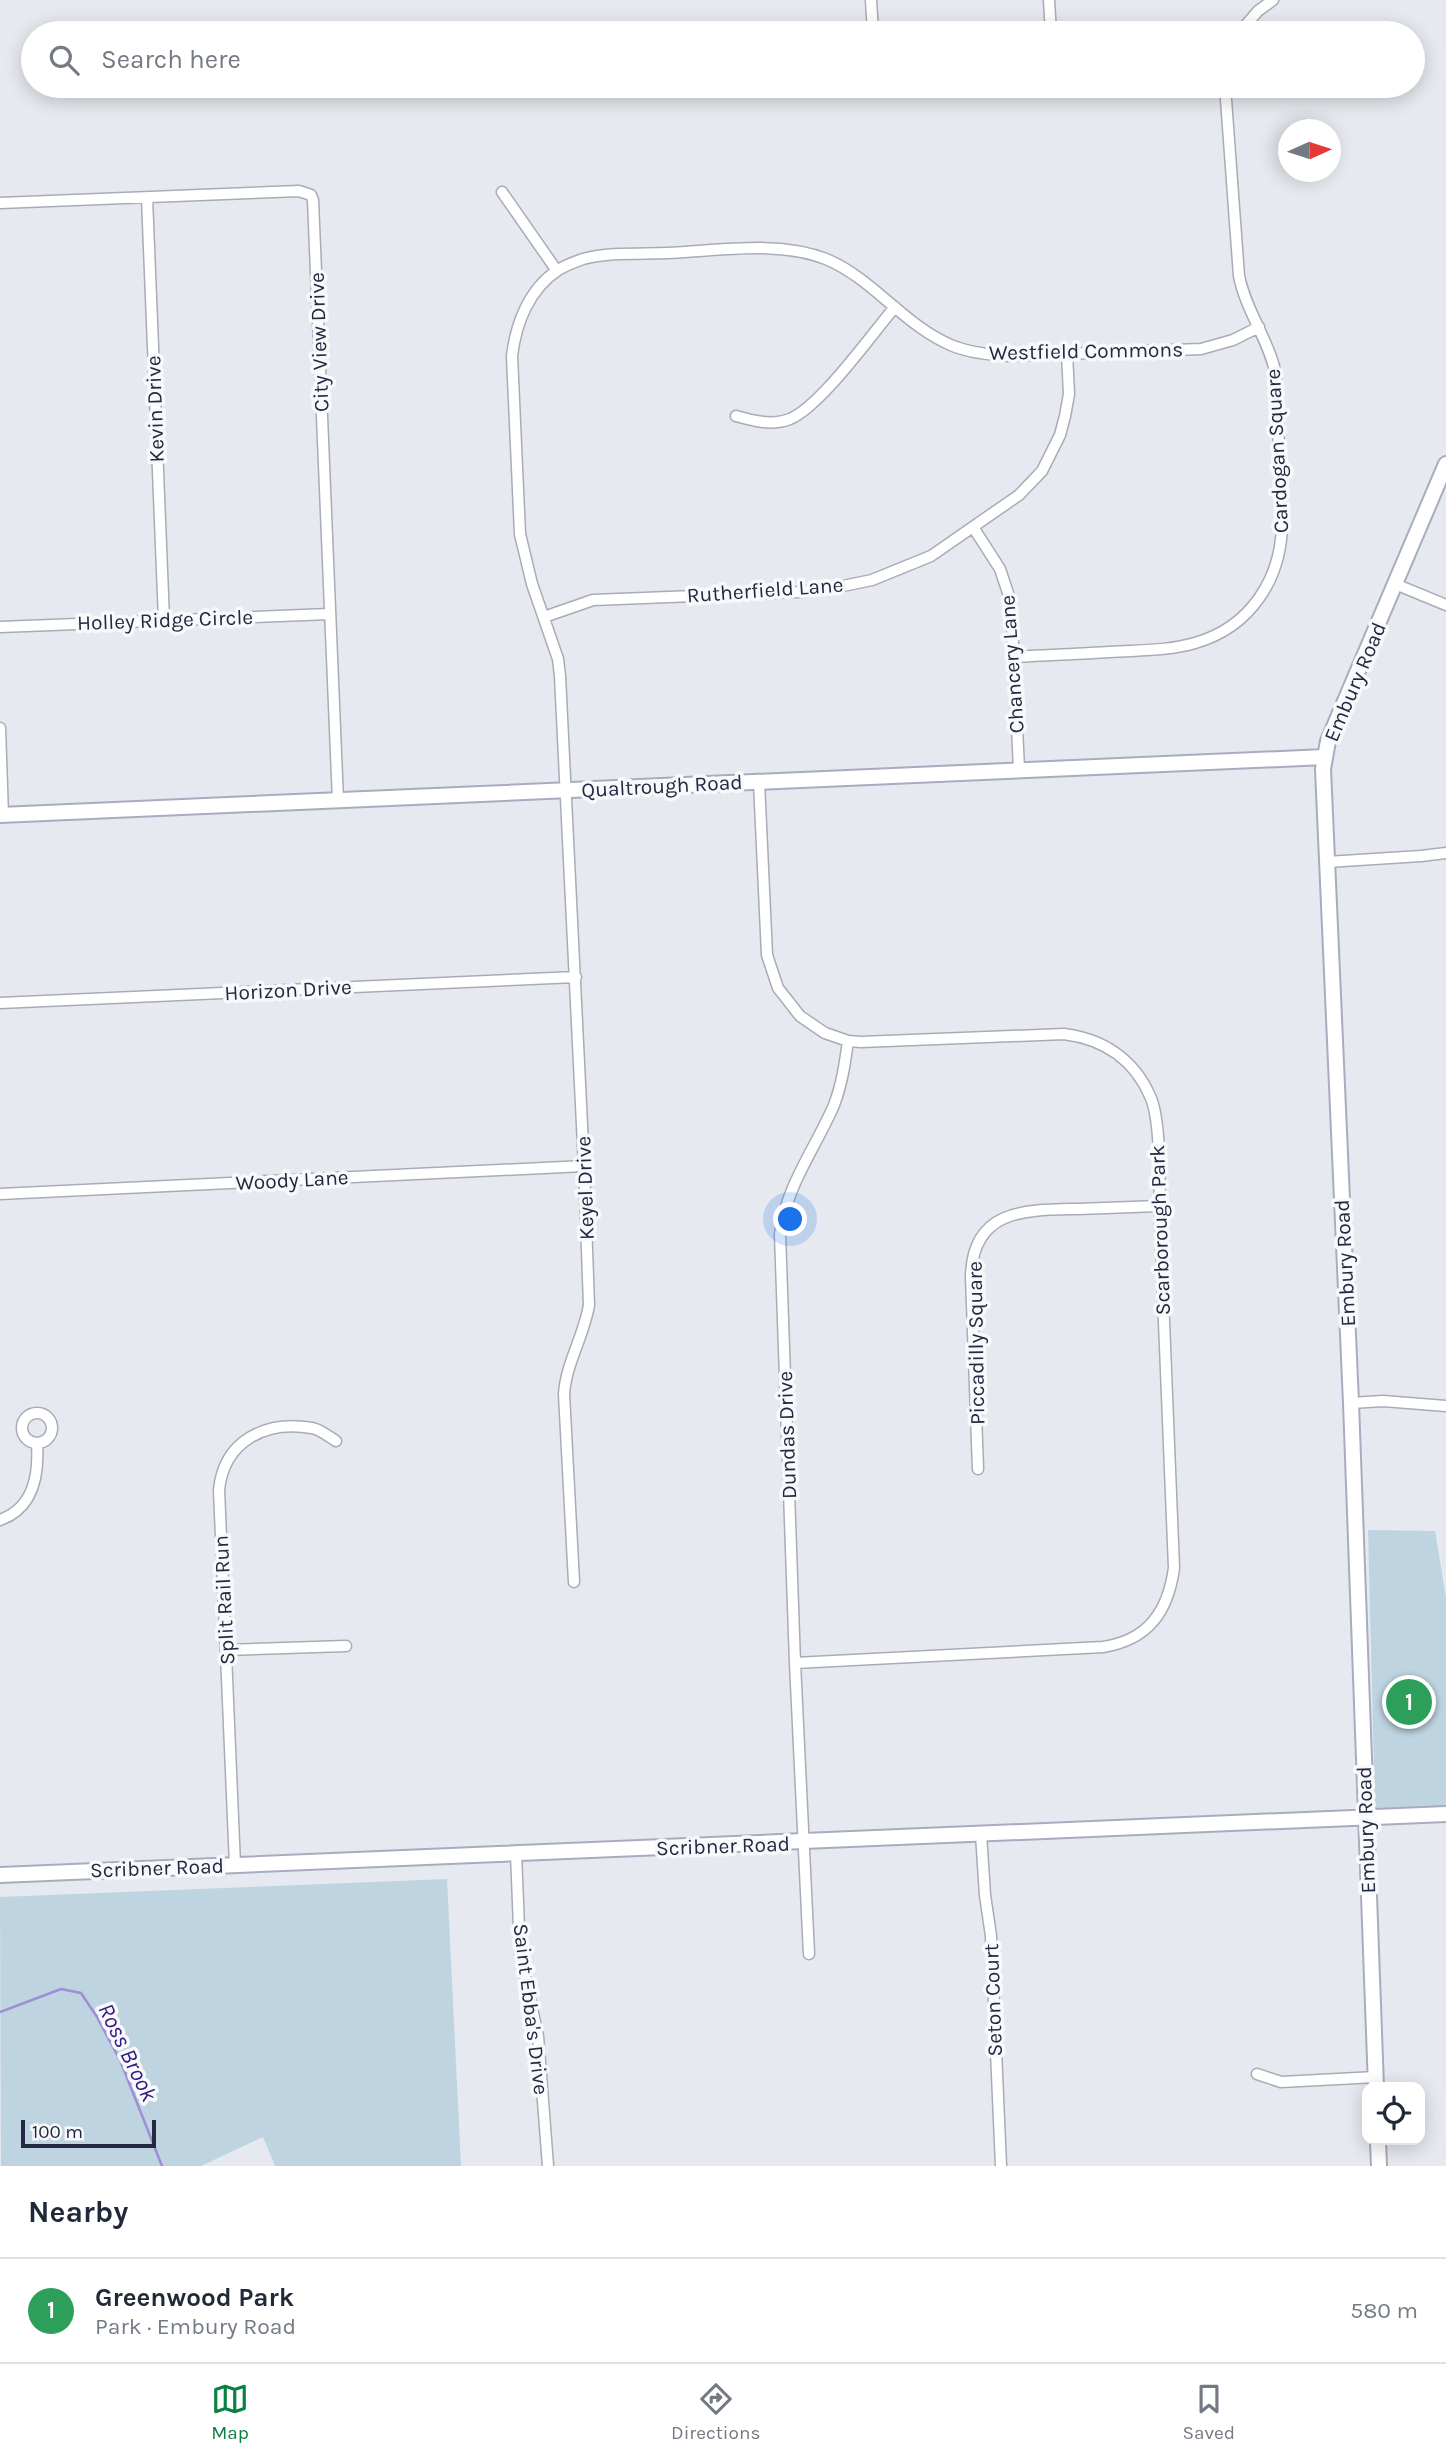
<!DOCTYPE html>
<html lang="en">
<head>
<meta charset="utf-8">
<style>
	body { margin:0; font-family:Karla,sans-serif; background:#f2f2f3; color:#1f2937 }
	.controls { position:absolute; right:21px; bottom:21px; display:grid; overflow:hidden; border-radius:14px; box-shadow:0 4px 18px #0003 }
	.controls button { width:63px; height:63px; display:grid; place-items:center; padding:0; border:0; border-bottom:2px solid #e0e1e3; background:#fff; color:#1f2937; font:35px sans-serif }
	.compass { position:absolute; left:1278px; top:119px; width:63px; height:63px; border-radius:50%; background:#fff; box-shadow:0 4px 18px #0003; rotate:87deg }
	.scale { position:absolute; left:21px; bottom:18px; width:135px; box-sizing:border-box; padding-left:7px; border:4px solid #232942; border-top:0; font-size:19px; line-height:24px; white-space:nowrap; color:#232942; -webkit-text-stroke:5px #f7f9fb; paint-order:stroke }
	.you { position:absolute; left:791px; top:1220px; width:24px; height:24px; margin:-18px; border:5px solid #fff; border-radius:50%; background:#1a73e8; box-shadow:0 0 0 10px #1a73e833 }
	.badge { display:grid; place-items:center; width:46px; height:46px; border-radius:50%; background:#0b8043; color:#fff; font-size:23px; font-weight:700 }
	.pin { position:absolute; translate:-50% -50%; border:4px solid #fff; box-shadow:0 2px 7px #0006 }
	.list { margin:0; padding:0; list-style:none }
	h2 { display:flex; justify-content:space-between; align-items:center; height:91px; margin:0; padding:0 28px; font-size:30px }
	h2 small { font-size:23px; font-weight:400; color:#747a83 }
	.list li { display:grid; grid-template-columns:46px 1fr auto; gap:21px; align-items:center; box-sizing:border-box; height:105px; padding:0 28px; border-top:2px solid #e0e1e3 }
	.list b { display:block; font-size:26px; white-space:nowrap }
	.list p { margin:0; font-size:23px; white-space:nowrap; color:#747a83 }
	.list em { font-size:23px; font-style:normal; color:#747a83 }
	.icon { flex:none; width:38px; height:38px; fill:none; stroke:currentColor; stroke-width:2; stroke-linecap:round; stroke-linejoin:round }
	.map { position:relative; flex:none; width:1446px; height:2166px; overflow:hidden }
	.search { position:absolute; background:#fff; box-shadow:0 4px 18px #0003; left:21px; right:21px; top:21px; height:77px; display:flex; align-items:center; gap:18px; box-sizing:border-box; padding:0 24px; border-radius:38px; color:#747a83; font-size:26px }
	.sheet { height:196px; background:#fff }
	nav { display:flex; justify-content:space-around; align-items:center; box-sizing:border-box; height:98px; border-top:2px solid #e0e1e3; background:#fff; font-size:19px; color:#747a83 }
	nav a { display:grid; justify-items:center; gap:4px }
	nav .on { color:#0b8043 }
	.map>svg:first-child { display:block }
	.green { fill:#bed4e0 }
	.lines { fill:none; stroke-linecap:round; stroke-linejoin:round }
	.stream { stroke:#9f8dd5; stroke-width:2.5 }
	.street-casing { stroke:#a8acb8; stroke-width:13 }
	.secondary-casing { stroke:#a7adbe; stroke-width:18 }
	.street { stroke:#fff; stroke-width:10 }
	.secondary { stroke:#fff; stroke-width:14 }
	.labels { text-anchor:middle; stroke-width:7; stroke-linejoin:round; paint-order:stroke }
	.street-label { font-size:21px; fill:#232942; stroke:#f7f9fb }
	.water-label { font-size:23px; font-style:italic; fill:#351a81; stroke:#f7f9fb }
</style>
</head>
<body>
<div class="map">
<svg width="1446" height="2166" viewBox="0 0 1446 2166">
	<rect width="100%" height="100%" fill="#e6e9ef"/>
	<path class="green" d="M1368,1530L1435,1531L1446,1598V1806L1375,1809Z
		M447,1879L461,2166H275L263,2137L201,2166H1L0,1897Z"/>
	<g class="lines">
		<path class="stream" d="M0,2012L61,1989L81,1993L97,2017L120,2060L162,2166"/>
		<g class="street-casing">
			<path id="street" d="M871,0L873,33
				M1049,0L1051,33
				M1239,33L1258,11L1273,0
				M502,192L557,271
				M147,198L164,620
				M0,203L299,191L311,195L313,200L338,801
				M736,416C754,421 772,426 790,419C821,406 871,335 895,307
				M973,527L1000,569L1011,602L1019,769
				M1395,584L1446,605
				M544,617L593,600L799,592L838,587L872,580L931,556L1019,495L1042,471L1060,435L1065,416L1069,394L1067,354
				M0,627L329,614
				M1014,657C1046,655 1078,654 1110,652C1139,650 1168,651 1195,643C1251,627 1282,578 1282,522L1276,375C1269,340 1246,311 1239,276L1225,86
				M0,728L3,815
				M759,782L767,955L778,988L800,1016L825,1033L848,1041L861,1042L1064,1034C1103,1039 1134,1059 1150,1096C1162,1121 1159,1192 1160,1223C1165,1338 1169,1453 1174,1568C1168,1612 1148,1640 1103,1647L795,1663
				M1327,862L1421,856L1446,853
				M0,1003L576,977
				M0,1194L584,1166
				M1351,1403L1383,1401L1446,1406
				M22 1428a15 15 0 1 1 30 0a15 15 0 1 1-30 0Z
				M978,1469L971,1276C973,1208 1027,1210 1078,1209C1105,1208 1132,1207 1159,1206
				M0,1520C34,1508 39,1475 37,1444
				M574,1582L564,1394C566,1363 584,1336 589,1305L584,1166L560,676L558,659L532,584L520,534L512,356C516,323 529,289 558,270C566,265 575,262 583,259C609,252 640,254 667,253C718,251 778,240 826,259C874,279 904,326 953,346C971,353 991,355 1010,356L1201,349L1233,340L1259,327
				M226,1650L346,1646
				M981,1834L985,1895L991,1936L1001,2166
				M516,1853L520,1953L538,2036L548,2166
				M235,1865L219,1490C224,1441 265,1420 312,1428C320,1429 329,1437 336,1441
				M809,1954L795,1663L780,1234C786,1186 815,1149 834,1105C842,1084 845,1063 848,1041
				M1257,2074L1281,2082L1376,2077"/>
		</g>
		<g class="secondary-casing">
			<path id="secondary" d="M0,815L1325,757
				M0,1875L1446,1814
				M1376,2087L1351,1403L1323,769L1328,741L1446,464
				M1378,2140L1379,2166"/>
		</g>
		<use href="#street" class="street"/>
		<use href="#secondary" class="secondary"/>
	</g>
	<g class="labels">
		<g class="street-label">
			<text transform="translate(319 342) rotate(-92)" y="7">City View Drive</text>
			<text transform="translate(1086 351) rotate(-1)" y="7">Westfield Commons</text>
			<text transform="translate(155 409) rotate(-92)" y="7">Kevin Drive</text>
			<text transform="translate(1277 451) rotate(-93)" y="7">Cardogan Square</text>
			<text transform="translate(765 590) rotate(-4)" y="7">Rutherfield Lane</text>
			<text transform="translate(165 620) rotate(-2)" y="7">Holley Ridge Circle</text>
			<text transform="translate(1012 664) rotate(-94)" y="7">Chancery Lane</text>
			<text transform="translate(1355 682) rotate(-67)" y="7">Embury Road</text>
			<text transform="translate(662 786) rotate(-3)" y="7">Qualtrough Road</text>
			<text transform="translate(288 990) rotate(-3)" y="7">Horizon Drive</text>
			<text transform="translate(292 1180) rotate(-3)" y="7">Woody Lane</text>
			<text transform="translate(585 1188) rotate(-92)" y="7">Keyel Drive</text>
			<text transform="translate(1160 1230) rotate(-92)" y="7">Scarborough Park</text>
			<text transform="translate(1345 1263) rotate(-93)" y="7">Embury Road</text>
			<text transform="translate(976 1343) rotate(-91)" y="7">Piccadilly Square</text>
			<text transform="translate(787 1435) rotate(-92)" y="7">Dundas Drive</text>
			<text transform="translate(224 1600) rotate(-93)" y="7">Split Rail Run</text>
			<text transform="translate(1366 1830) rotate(-92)" y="7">Embury Road</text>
			<text transform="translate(723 1846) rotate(-2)" y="7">Scribner Road</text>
			<text transform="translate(157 1868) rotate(-2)" y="7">Scribner Road</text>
			<text transform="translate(993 2000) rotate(-92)" y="7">Seton Court</text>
			<text transform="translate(531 2009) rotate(83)" y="7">Saint Ebba's Drive</text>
		</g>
		<g class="water-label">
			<text transform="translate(128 2052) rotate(64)" y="8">Ross Brook</text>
		</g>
	</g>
</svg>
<div class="controls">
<button><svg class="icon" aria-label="locate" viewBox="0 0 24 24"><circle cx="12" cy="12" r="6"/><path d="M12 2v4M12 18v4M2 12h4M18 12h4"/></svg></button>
</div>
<svg class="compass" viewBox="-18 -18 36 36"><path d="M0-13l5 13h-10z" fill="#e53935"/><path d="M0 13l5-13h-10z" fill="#747a83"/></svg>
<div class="scale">100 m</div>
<div class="you"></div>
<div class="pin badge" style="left:1409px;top:1702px;background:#2e9e5b">1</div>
<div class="search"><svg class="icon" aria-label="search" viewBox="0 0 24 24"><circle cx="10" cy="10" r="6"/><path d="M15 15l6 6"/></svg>Search here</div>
</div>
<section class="sheet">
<h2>Nearby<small></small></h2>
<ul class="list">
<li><span class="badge" style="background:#2e9e5b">1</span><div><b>Greenwood Park</b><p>Park · Embury Road</p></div><em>580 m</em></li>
</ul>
</section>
<nav>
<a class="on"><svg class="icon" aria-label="map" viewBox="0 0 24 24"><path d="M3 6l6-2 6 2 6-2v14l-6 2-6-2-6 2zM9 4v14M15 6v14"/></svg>Map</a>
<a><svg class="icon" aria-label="directions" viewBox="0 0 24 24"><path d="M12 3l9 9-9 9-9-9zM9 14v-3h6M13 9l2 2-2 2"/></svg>Directions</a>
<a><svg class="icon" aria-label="saved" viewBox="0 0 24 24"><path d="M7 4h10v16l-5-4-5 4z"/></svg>Saved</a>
</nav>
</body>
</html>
